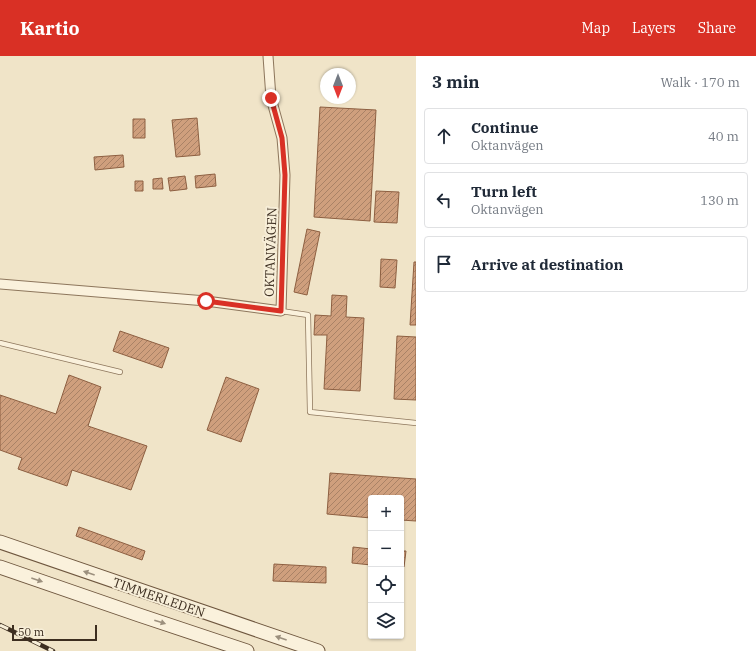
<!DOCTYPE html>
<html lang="en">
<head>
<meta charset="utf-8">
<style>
	body { margin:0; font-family:"IBM Plex Serif",serif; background:#f2f2f3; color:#1f2937 }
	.controls { position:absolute; right:12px; bottom:12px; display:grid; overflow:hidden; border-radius:4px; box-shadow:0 1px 3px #0004 }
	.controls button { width:36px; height:36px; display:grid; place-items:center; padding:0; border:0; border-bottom:1px solid #e0e1e3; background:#fff; color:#1f2937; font:20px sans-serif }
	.compass { position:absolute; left:320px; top:12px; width:36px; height:36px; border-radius:50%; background:#fff; box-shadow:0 1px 3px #0004; rotate:180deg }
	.scale { position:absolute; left:12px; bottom:10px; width:85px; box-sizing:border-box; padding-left:4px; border:2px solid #3d2e20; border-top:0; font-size:11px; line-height:14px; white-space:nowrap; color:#3d2e20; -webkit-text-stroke:3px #f7eed8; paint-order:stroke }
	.stop { position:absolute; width:12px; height:12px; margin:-9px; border:3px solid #d93025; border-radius:50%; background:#fff }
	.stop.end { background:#d93025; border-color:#fff; box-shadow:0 1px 4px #0008 }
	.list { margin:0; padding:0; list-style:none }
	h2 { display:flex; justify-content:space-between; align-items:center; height:52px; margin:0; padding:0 16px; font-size:17px }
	h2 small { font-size:13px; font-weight:400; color:#747a83 }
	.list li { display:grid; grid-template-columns:26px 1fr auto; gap:12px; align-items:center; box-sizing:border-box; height:56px; margin:0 8px 8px; padding:0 8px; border:1px solid #e0e1e3; border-radius:4px }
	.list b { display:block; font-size:15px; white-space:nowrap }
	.list p { margin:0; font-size:13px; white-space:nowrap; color:#747a83 }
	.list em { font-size:13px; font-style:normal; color:#747a83 }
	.icon { flex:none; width:22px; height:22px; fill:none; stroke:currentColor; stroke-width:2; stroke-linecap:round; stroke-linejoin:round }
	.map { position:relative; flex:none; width:416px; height:595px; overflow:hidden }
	header { display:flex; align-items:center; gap:24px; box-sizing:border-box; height:56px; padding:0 20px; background:#d93025; color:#fff }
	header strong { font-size:19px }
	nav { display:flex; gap:22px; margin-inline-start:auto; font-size:14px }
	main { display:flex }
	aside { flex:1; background:#fff }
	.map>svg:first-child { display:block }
	.building { fill:url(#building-hatch); stroke:#8d5f41 }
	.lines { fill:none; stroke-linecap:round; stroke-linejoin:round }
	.service-casing { stroke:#8d765c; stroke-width:6 }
	.minor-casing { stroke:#8d765c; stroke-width:11 }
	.secondary-casing { stroke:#6f573f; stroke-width:15 }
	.service { stroke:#faf1dc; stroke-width:4.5 }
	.minor { stroke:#faf1dc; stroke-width:9 }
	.secondary { stroke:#faf1dc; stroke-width:13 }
	.rail-casing { stroke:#3d2e20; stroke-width:4.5 }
	.rail { stroke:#f7eed8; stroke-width:3; stroke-dasharray:9; stroke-linecap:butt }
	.oneway { fill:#9c907e }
	.route { stroke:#d93025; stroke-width:5 }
	.labels { text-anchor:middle; stroke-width:4; stroke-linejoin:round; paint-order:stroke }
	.street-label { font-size:13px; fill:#3d2e20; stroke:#f7eed8 }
</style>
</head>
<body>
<header>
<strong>Kartio</strong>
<nav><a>Map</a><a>Layers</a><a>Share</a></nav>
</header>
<main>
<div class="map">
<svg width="416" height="595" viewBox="0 0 416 595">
	<defs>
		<pattern id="building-hatch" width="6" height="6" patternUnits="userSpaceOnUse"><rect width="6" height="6" fill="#cf9f7d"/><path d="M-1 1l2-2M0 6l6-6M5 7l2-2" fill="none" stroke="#a98266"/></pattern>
	</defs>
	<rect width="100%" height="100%" fill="#f0e4c8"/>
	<path class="building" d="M320,51L376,54L370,165L314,161Z
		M197,62L200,99L176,101L172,64Z
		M133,63H145V82H133Z
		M123,99L124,111L95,114L94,101Z
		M215,118L216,130L196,132L195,120Z
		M185,120L187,133L170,135L168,122Z
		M162,122L163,133H153V123Z
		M135,125H143V135H135Z
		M376,135L399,136L397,167L374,166Z
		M307,173L320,176L307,239L294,236Z
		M381,203L397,204L395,232L380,231Z
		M414,206H416V269H410Z
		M332,239L347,240L346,261L364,262L360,335L324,333L327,279H314L315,259L331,260Z
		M120,275L169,292L162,312L113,295Z
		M397,280L416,281V344L394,343Z
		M69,319L101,331L88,370L147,390L131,434L72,414L67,430L18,413L22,402L0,394V339L56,358Z
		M226,321L259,333L241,386L207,374Z
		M330,417L416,423V465L401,464V442H371V462L327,458Z
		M79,471L145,495L142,504L76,480Z
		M353,491L371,493V509L352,507Z
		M401,495H406L404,511H401Z
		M274,508L326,511V527L273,525Z"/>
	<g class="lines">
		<g class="service-casing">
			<path id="service" d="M281,255L308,259L310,356L416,367
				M0,287L120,316"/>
		</g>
		<g class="minor-casing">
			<path id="minor" d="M0,228L206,245L281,255L285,119L282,82L271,42L268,0"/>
		</g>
		<g class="secondary-casing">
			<path id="secondary" d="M0,486L318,595
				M0,511L139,559L247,595"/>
		</g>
		<use href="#service" class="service"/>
		<use href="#minor" class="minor"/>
		<use href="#secondary" class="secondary"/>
		<g class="rail-casing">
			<path id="rail" d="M0,569L53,595"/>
		</g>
		<use href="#rail" class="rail"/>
	</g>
	<defs><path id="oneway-solid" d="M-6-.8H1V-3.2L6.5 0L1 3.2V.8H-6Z"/></defs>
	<g class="oneway">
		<use href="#oneway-solid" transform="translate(89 517) rotate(-161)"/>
		<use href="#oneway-solid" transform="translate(37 524) rotate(19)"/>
		<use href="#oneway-solid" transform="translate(160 566) rotate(18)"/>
		<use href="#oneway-solid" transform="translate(281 582) rotate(-161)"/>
	</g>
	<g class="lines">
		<path class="route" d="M206,245L281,255L285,119L282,82L271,42"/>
	</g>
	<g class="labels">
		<g class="street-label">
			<text transform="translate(270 196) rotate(-88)" y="5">OKTANVÄGEN</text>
			<text transform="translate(159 541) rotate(19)" y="5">TIMMERLEDEN</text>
		</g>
	</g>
</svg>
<div class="controls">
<button>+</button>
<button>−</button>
<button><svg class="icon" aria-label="locate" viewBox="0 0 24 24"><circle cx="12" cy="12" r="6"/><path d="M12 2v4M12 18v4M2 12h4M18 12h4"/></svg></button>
<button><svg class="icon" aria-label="layers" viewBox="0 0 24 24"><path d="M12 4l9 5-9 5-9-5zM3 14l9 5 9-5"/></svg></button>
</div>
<svg class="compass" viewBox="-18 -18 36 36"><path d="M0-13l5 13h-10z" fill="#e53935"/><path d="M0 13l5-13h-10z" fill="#747a83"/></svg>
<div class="scale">50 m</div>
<div class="stop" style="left:206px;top:245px"></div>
<div class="stop end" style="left:271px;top:42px"></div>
</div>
<aside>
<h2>3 min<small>Walk · 170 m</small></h2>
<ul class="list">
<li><svg class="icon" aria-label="ahead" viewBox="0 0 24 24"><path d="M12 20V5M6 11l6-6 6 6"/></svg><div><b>Continue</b><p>Oktanvägen</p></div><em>40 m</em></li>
<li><svg class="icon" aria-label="left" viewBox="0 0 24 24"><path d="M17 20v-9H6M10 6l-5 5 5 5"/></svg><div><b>Turn left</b><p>Oktanvägen</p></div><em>130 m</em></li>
<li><svg class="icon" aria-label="arrive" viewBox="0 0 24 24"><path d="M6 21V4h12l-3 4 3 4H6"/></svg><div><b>Arrive at destination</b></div></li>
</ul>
</aside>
</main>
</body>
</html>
